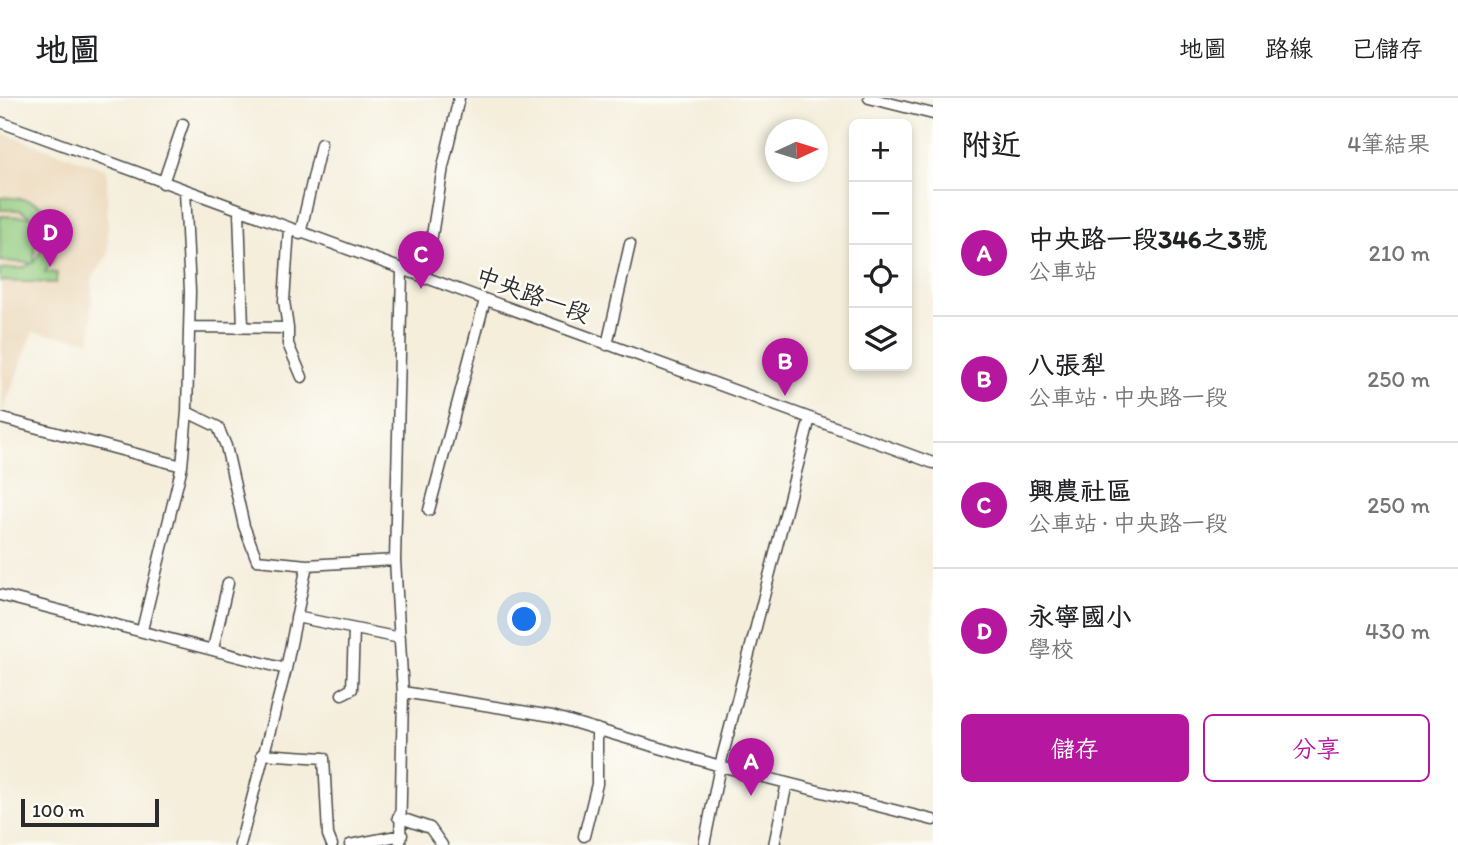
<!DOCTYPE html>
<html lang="zh-TW">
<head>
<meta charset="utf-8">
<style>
	body { margin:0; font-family:Itim,"LXGW WenKai TC",sans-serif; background:#f6f6f6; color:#202124 }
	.controls { position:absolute; right:21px; top:21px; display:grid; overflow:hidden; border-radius:10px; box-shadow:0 4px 10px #0003 }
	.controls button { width:63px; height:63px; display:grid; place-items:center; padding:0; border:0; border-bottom:2px solid #e0e0e0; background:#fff; color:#202124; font:35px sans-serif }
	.compass { position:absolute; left:765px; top:21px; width:63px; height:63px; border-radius:50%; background:#fff; box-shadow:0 4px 10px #0003; rotate:86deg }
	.scale { position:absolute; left:21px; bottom:18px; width:138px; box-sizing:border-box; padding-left:7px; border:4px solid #2b2b2b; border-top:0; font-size:19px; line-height:24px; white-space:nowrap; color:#2b2b2b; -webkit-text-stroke:5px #fdfcf7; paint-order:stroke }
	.you { position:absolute; left:525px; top:522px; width:24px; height:24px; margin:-18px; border:5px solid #fff; border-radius:50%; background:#1a73e8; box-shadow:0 0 0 10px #1a73e833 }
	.badge { display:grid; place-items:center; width:46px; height:46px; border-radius:50%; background:#b5179e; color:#fff; font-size:23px; font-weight:700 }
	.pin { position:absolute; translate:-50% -58px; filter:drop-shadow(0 2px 4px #0008) }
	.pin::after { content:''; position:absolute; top:37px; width:24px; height:21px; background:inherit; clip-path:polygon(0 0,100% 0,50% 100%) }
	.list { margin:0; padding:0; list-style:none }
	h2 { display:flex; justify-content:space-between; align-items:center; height:91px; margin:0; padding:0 28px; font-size:30px }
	h2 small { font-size:23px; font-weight:400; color:#757577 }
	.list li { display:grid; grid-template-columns:46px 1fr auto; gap:21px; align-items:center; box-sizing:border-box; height:126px; padding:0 28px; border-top:2px solid #e0e0e0 }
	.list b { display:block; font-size:26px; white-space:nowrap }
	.list p { margin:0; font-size:23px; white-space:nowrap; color:#757577 }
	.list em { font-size:23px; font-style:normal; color:#757577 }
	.actions { display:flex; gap:14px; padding:21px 28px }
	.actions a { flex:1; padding:16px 0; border:2px solid #b5179e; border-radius:10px; text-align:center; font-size:24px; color:#b5179e }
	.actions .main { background:#b5179e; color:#fff }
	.icon { flex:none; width:38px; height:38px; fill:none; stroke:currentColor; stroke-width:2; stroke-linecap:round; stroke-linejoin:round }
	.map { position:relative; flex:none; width:933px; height:747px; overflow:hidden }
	header { display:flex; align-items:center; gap:42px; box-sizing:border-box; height:98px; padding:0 35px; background:#fff; border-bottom:2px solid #e0e0e0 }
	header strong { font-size:33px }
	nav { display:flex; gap:38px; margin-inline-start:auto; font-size:24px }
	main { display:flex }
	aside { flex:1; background:#fff }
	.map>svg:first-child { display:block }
	.built { fill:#ebd8ba }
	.green { fill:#91cb7e; stroke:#5e7b54; stroke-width:2; fill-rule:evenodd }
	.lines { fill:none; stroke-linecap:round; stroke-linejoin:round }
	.minor-casing { stroke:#494845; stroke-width:13 }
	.minor { stroke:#fff; stroke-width:10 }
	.labels { text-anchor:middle; stroke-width:5; stroke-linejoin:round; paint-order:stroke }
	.street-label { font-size:24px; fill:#2b2b2b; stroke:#fdfcf7 }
</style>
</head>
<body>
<header>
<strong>地圖</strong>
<nav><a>地圖</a><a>路線</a><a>已儲存</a></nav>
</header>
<main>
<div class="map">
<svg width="933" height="747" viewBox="0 0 933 747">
	<rect width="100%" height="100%" fill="#fdfcf7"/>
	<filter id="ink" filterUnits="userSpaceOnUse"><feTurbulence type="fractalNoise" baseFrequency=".0143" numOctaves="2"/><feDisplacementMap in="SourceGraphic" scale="14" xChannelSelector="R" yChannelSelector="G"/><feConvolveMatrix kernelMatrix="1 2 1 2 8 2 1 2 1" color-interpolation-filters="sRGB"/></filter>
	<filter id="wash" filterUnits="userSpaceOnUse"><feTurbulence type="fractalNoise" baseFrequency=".00686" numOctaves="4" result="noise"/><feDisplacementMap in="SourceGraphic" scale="28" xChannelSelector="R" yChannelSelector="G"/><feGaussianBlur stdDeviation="1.57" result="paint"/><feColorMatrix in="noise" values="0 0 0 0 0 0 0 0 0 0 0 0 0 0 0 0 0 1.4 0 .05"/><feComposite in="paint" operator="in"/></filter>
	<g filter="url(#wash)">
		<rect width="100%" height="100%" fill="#f4eedb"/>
		<path class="built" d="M0,34L107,72L108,157L92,181L91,243L33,234L2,315Z"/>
		<path class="green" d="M0,99C11,100 23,100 33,104C65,116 63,152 45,174L57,175L56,185L0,183V171L23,170L32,165L0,163V118L32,119L19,112H0ZM36,124C46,134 45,151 34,163Z"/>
	</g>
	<g filter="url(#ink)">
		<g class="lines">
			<g class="minor-casing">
				<path id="minor" d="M869,0L933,16
					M0,24L933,365
					M163,85L183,26
					M185,93L190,193L187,314
					M239,113L243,229
					M300,136L321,46
					M425,181L443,69L459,0
					M189,229L288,230L284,203L289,131
					M288,230V246L302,279
					M607,247L630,146
					M0,320L182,368
					M429,412L485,202
					M0,497L286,571
					M296,519L400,540
					M142,532L182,368L187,314L218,329L226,348L244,428L257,462L307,467L395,462
					M213,551L228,485
					M403,594L552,618L720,668L933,722
					M342,596L352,591L354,531
					M262,656L324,660L328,737L332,747
					M398,719L430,730L442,747
					M584,738L597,686V631
					M240,747L286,571L307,467
					M350,747L402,737
					M400,747L403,594L395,462L402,172
					M704,747L720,668L810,320
					M774,747L787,685"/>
			</g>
			<use href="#minor" class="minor"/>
		</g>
	</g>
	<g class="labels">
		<g class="street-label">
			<text transform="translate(533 197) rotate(20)" y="8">中央路一段</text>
		</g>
	</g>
</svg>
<div class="controls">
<button>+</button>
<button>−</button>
<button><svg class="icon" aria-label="locate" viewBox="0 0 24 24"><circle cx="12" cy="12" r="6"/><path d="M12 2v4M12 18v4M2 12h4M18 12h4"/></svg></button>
<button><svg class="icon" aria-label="layers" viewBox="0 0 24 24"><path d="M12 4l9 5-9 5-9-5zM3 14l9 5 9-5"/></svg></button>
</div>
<svg class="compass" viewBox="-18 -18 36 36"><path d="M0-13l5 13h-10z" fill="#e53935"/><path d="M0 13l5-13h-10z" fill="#757577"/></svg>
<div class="scale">100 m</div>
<div class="you"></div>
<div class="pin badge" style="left:751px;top:698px">A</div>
<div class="pin badge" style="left:785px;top:298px">B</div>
<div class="pin badge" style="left:421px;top:191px">C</div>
<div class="pin badge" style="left:50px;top:169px">D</div>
</div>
<aside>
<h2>附近<small>4筆結果</small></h2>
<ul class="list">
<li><span class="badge">A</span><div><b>中央路一段346之3號</b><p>公車站</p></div><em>210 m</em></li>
<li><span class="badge">B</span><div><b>八張犁</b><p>公車站 · 中央路一段</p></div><em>250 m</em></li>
<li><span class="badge">C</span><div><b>興農社區</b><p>公車站 · 中央路一段</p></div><em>250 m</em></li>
<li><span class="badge">D</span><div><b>永寧國小</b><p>學校</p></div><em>430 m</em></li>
</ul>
<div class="actions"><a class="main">儲存</a><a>分享</a></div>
</aside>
</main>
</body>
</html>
